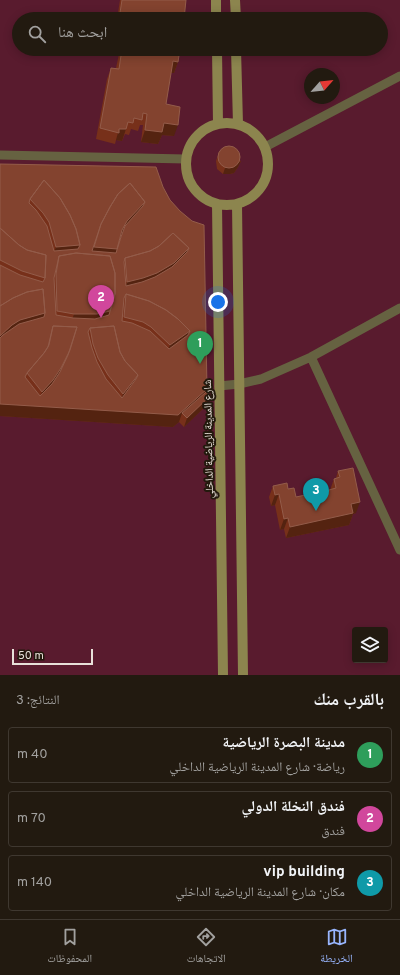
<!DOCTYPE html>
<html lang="ar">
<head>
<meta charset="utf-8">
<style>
	body { margin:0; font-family:Overpass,"Noto Naskh Arabic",sans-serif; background:#2e271e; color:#f1f3f6; direction:rtl }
	.controls { position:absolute; right:12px; bottom:12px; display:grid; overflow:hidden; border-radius:4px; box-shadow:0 2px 10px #0003 }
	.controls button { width:36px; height:36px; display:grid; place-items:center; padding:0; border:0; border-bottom:1px solid #3f3830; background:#221a10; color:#f1f3f6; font:20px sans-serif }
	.compass { position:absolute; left:304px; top:68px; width:36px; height:36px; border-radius:50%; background:#221a10; box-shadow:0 2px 10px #0003; rotate:63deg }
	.scale { position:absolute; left:12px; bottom:10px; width:81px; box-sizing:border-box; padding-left:4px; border:2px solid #e8e0d9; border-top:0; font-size:11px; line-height:14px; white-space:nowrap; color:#e8e0d9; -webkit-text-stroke:3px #23190d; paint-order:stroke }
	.you { position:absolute; left:218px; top:302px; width:14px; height:14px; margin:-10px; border:3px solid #fff; border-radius:50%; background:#1a73e8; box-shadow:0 0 0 6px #1a73e833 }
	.badge { display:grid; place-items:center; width:26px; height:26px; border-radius:50%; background:#98b5fd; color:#fff; font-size:13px; font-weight:700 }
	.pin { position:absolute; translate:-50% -33px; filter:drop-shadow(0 1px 2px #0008) }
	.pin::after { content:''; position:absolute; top:21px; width:14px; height:12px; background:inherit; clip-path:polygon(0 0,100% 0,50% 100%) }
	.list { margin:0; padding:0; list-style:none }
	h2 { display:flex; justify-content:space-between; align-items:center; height:52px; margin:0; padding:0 16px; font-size:17px }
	h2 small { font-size:13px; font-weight:400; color:#a2a19f }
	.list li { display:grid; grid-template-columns:26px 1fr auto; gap:12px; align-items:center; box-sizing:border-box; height:56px; margin:0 8px 8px; padding:0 8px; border:1px solid #3f3830; border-radius:4px }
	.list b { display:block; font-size:15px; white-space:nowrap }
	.list p { margin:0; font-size:13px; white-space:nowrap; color:#a2a19f }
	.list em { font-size:13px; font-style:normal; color:#a2a19f }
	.icon { flex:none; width:22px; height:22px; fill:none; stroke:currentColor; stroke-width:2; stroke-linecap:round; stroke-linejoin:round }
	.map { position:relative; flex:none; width:400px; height:675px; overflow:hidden; direction:ltr }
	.search { position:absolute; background:#221a10; box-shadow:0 2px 10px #0003; left:12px; right:12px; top:12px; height:44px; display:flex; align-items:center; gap:10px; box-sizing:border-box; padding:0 14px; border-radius:22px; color:#a2a19f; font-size:15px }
	.sheet { height:244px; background:#221a10 }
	nav { display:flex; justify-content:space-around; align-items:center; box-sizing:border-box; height:56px; border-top:1px solid #3f3830; background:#221a10; font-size:11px; color:#a2a19f }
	nav a { display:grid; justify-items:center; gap:2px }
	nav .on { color:#98b5fd }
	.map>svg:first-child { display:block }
	.green { fill:#591b2e; fill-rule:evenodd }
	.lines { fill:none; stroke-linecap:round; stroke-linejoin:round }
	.street { stroke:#666241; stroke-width:9 }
	.secondary { stroke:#8c854e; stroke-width:10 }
	.wall { fill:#77301a }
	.shaded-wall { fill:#542310 }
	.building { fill:#83432f; stroke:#935c4a; fill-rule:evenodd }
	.labels { text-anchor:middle; stroke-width:4; stroke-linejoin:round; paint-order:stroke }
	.street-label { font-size:11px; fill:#e8e0d9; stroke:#23190d }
</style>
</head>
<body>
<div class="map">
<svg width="400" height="675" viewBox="0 0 400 675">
	<rect width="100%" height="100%" fill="#2d2216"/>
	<path class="green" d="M0,0H400V675H0ZM19,19H381V49H19ZM310,74H334V98H310ZM355,630H385V660H355Z"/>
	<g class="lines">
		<path class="street" d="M265,147L400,76
			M0,155L186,159
			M311,357L400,550
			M219,386L239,384L261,379L311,357L400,308"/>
		<path class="secondary" d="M216,0V19
			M235,0L236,19
			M217,49L218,124
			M236,49L238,124
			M186 164a41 41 0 1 1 82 0a41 41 0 1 1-82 0Z
			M217,204L223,675
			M237,204L243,675"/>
	</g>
	<path class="wall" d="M120,0H186L184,19H117Z
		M112,49H180L178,62L174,73H171L166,104L174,136L162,135L158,144L141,142L143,125H140L138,131L131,129L129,135L125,134L122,141L116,140L115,144L96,139L107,79L111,68H116L119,54L112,53Z
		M219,152L241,161L238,167L234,173L230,174H223L217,169L216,161Z
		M0,164L156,167L207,389L206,392L207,405L184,427L179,422L173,427L0,416Z
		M338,471L356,513L353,514L349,525L286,538L284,529L280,530L275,505L271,506L269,497L273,486L288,489L296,497L307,495L309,490L322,492L330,490L334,479L336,478Z"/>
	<path class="shaded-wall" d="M173,61L178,62L174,73H169Z
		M164,123L178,125L174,136L162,135L158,144L141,142L145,130Z
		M119,129H126L122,141L116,140Z
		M241,161L238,167L234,173L230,174H223L225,168Z
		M145,202L139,218L117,246L122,230L127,221Z
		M80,245L94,247L117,249L112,264L59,256L50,262L56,247Z
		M189,248L183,264L126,294L121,297L127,282Z
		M110,311L105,327L69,330L74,314Z
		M45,313L40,328L0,346V336L12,325L20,320Z
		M190,331L184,346L164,361L170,345Z
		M64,366L37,406L207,389L203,400L182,413L179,422L173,427L0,416V404L37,406L42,392L61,368Z
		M138,375L132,391L118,409L123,394Z
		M210,396L207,405L184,427L187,418Z
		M279,494L275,505L271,506L275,495Z
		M360,502L356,513L353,514L349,525L286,538L290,527L351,504Z
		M288,518L284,529L280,530L284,519Z"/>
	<path class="building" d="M122,0H186L184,19H119Z
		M122,49H180L178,62L173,61L166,104L180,107L178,125L164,123L162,132L145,130L147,114L143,113L142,120L134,118L133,123L128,122L126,129H119V133L100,128L111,68L119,69Z
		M218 157a11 11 0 1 1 22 0a11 11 0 1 1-22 0Z
		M0,164L156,167L163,187L170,200L180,211L192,221L204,225L207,389L178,415L0,404V338L3,335L19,324L44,317L45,313L43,289L27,292L13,298L0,306V265L20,275L43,282L45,278L46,255L27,250L19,245L0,228ZM44,180L60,198L70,215L76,229L80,245L78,249L54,251L47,226L36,210L29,203L30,199ZM130,183L145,202L143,206L125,226L121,237L116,253L92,251L101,224L110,207L118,194ZM173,233L189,248L187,252L172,267L155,277L142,282L126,286L124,262L125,258L150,251L159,246ZM76,253L110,256L115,273V294L109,315L95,319L73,318L56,315L54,278L58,261L59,256ZM126,294L149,301L166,310L178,319L190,331L188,335L169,349L150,331L132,323L122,321L124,298ZM53,326L77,327L68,355L60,372L52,384L40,396L25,377L27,373L44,353L48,347ZM114,326L120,352L125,361L138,375L136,379L122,398L106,379L97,362L92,348L88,332L90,328Z
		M44,180L60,198L70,215L76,229L80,245L56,247L49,222L43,213L30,199Z
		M130,183L145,202L127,221L122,230L117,249L94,247L101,224L110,207L118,194Z
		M0,228L19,245L27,250L46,255L45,278L22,271L0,260Z
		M173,233L189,248L174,263L157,273L143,278L127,282L125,258L150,251L159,246Z
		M76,253L110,256L115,273V294L110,311L97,314H74L57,311L56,274L59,256Z
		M43,289L45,313L20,320L12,325L0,336V306L13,298L27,292Z
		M126,294L149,301L166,310L178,319L190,331L170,345L151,327L143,322L124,317Z
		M53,326L77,327L70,350L61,368L53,380L42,392L27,373L44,353L49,345Z
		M114,326L120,352L125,361L138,375L123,394L108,375L98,358L93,344L90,328Z
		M206,392L210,396L187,418L182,413Z
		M353,468L360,502L351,504L353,513L290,527L288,518L284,519L279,494L275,495L273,486L287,483L288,489L294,488L296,497L310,494L309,490L321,488L322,492L336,488L334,479L340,477L338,471Z"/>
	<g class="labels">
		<g class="street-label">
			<text transform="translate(208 439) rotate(-91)" y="4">شارع المدينة الرياضية الداخلي</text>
		</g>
	</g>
</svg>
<div class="controls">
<button><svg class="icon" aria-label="layers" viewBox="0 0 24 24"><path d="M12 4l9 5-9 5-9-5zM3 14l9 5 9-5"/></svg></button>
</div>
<svg class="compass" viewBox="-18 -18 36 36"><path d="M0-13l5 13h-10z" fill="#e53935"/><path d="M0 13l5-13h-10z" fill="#a2a19f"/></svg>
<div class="scale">50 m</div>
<div class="you"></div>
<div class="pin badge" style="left:200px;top:364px;background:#2e9e5b">1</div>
<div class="pin badge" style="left:101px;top:318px;background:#d1479c">2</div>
<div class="pin badge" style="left:316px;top:511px;background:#0f9aa8">3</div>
<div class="search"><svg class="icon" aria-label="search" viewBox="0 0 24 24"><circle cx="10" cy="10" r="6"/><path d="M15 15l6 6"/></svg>ابحث هنا</div>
</div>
<section class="sheet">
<h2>بالقرب منك<small>النتائج: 3</small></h2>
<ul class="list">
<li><span class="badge" style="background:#2e9e5b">1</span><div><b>مدينة البصرة الرياضية</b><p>رياضة · شارع المدينة الرياضية الداخلي</p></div><em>40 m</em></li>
<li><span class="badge" style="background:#d1479c">2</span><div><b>فندق النخلة الدولي</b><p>فندق</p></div><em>70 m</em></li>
<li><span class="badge" style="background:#0f9aa8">3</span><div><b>vip building</b><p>مكان · شارع المدينة الرياضية الداخلي</p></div><em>140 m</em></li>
</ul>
</section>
<nav>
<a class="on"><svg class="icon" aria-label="map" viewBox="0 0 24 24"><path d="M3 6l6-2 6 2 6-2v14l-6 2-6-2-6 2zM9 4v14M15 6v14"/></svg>الخريطة</a>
<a><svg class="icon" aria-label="directions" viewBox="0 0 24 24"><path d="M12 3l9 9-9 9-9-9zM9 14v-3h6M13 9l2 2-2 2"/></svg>الاتجاهات</a>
<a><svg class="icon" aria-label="saved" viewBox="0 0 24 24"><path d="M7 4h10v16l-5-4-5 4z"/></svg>المحفوظات</a>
</nav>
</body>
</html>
